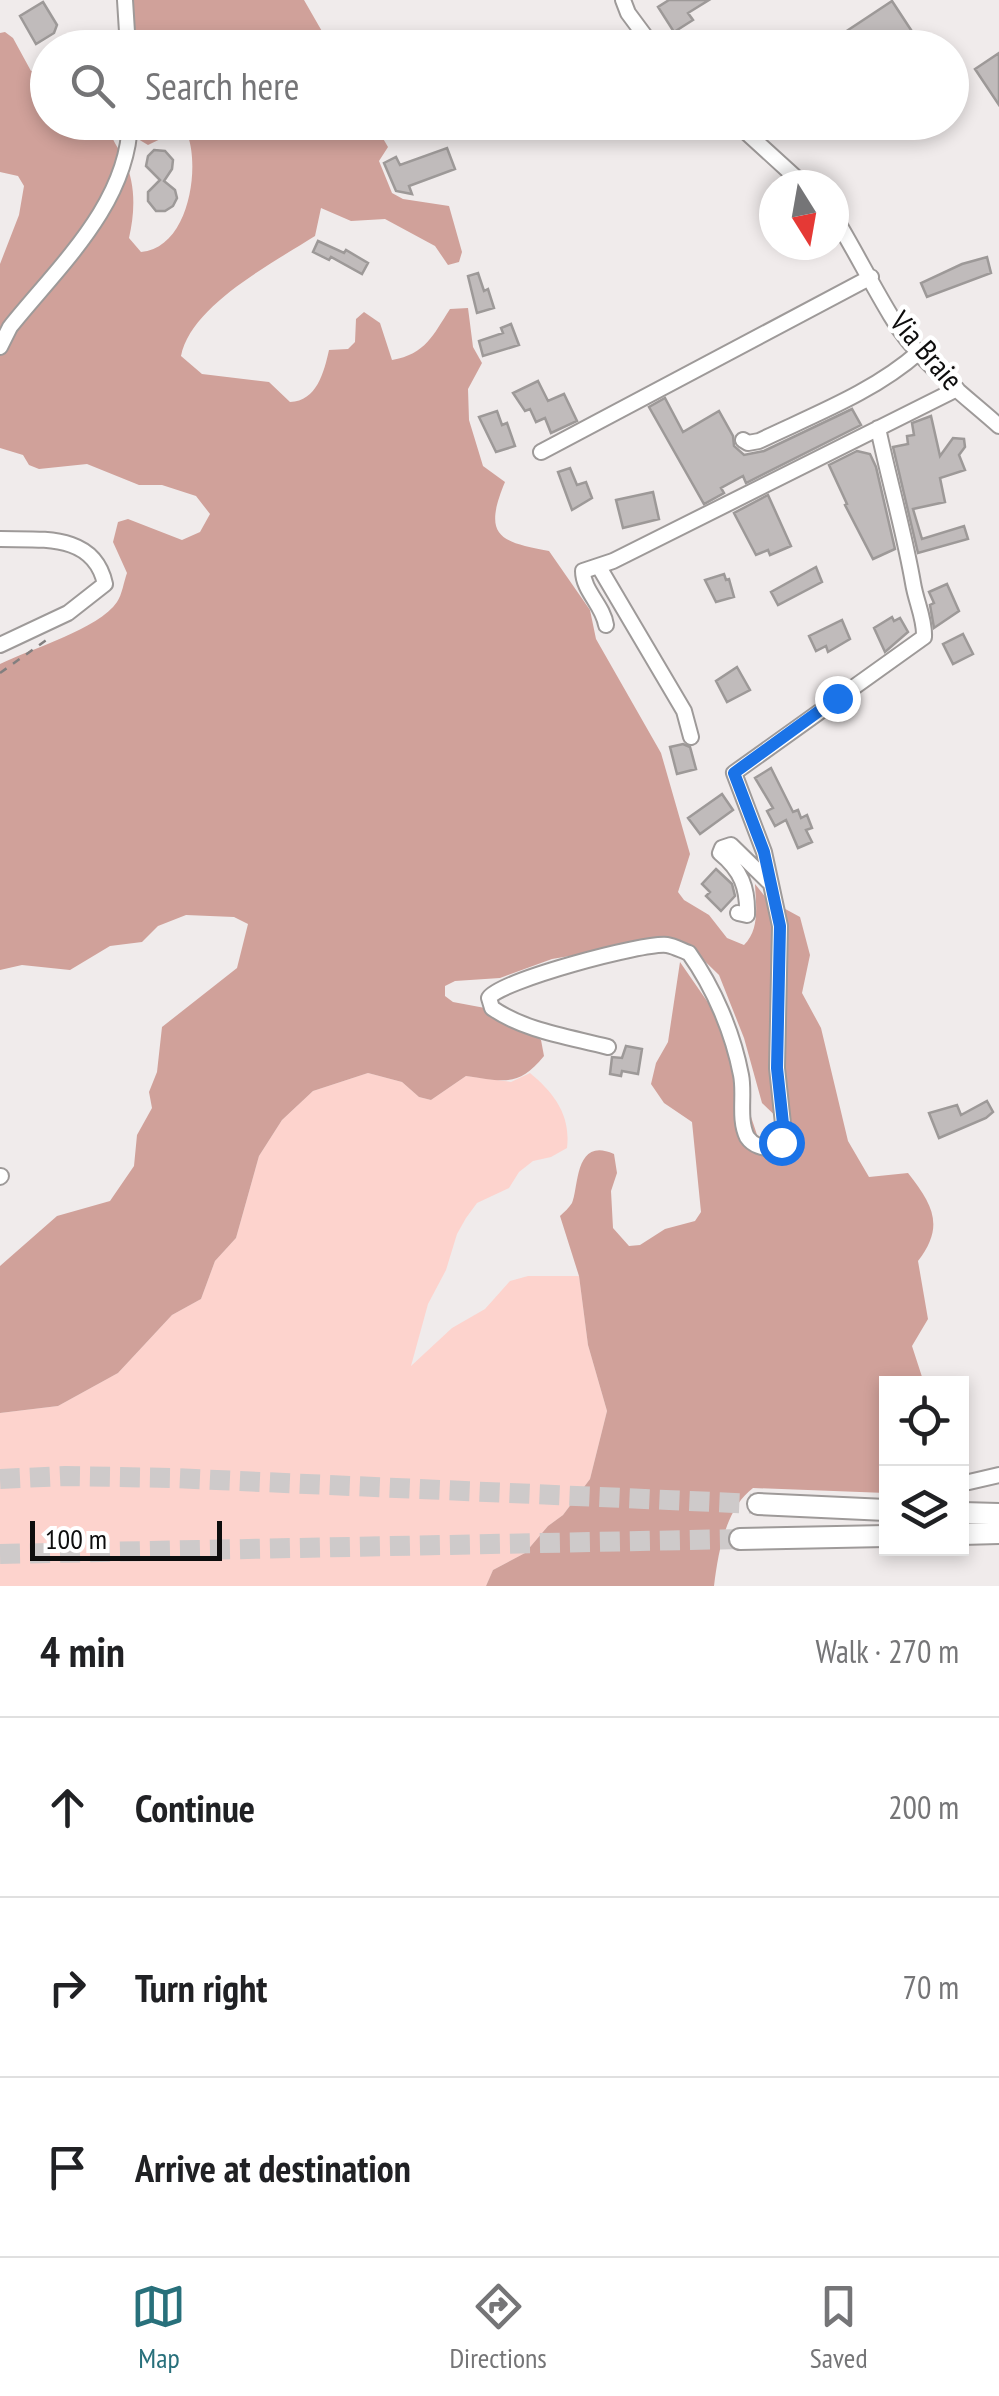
<!DOCTYPE html>
<html lang="en">
<head>
<meta charset="utf-8">
<style>
	body { margin:0; font-family:"PT Sans Narrow",sans-serif; background:#f6f6f6; color:#202124 }
	.controls { position:absolute; right:30px; bottom:30px; display:grid; overflow:hidden; border-radius:0px; box-shadow:0 5px 15px #0003 }
	.controls button { width:90px; height:90px; display:grid; place-items:center; padding:0; border:0; border-bottom:2px solid #e0e0e0; background:#fff; color:#202124; font:50px sans-serif }
	.compass { position:absolute; left:759px; top:170px; width:90px; height:90px; border-radius:50%; background:#fff; box-shadow:0 5px 15px #0003; rotate:169deg }
	.scale { position:absolute; left:30px; bottom:25px; width:192px; box-sizing:border-box; padding-left:10px; border:5px solid #0e0d0d; border-top:0; font-size:28px; line-height:35px; white-space:nowrap; color:#0e0d0d; -webkit-text-stroke:8px #fff; paint-order:stroke }
	.stop { position:absolute; width:30px; height:30px; margin:-22px; border:8px solid #1a73e8; border-radius:50%; background:#fff }
	.stop.end { background:#1a73e8; border-color:#fff; box-shadow:0 2px 10px #0008 }
	.list { margin:0; padding:0; list-style:none }
	h2 { display:flex; justify-content:space-between; align-items:center; height:130px; margin:0; padding:0 40px; font-size:42px }
	h2 small { font-size:32px; font-weight:400; color:#757577 }
	.list li { display:grid; grid-template-columns:65px 1fr auto; gap:30px; align-items:center; box-sizing:border-box; height:180px; padding:0 40px; border-top:2px solid #e0e0e0 }
	.list b { display:block; font-size:38px; white-space:nowrap }
	.list em { font-size:32px; font-style:normal; color:#757577 }
	.icon { flex:none; width:55px; height:55px; fill:none; stroke:currentColor; stroke-width:2; stroke-linecap:round; stroke-linejoin:round }
	.map { position:relative; flex:none; width:999px; height:1586px; overflow:hidden }
	.search { position:absolute; background:#fff; box-shadow:0 5px 15px #0003; left:30px; right:30px; top:30px; height:110px; display:flex; align-items:center; gap:25px; box-sizing:border-box; padding:0 35px; border-radius:55px; color:#757577; font-size:38px }
	.sheet { height:670px; background:#fff }
	nav { display:flex; justify-content:space-around; align-items:center; box-sizing:border-box; height:140px; border-top:2px solid #e0e0e0; background:#fff; font-size:28px; color:#757577 }
	nav a { display:grid; justify-items:center; gap:5px }
	nav .on { color:#28707b }
	.map>svg:first-child { display:block }
	.green { fill:#fdd3cd }
	.forest { fill:#d0a19a }
	.building { fill:#c0bbbb; stroke:#9d9998; stroke-width:2.5 }
	.lines { fill:none; stroke-linecap:round; stroke-linejoin:round }
	.highway-tunnel { stroke:#cecaca; stroke-width:20; stroke-dasharray:20 10; stroke-linecap:butt }
	.minor-casing { stroke:#9e9a99; stroke-width:18 }
	.highway-casing { stroke:#9e9a99; stroke-width:24 }
	.path { stroke:#827f7f; stroke-width:2.5; stroke-dasharray:8 8; stroke-linecap:butt }
	.minor { stroke:#fff; stroke-width:14 }
	.highway { stroke:#fff; stroke-width:20 }
	.route { stroke:#1a73e8; stroke-width:12 }
	.labels { text-anchor:middle; stroke-width:9; stroke-linejoin:round; paint-order:stroke }
	.street-label { font-size:30px; fill:#0e0d0d; stroke:#fff }
</style>
</head>
<body>
<div class="map">
<svg width="999" height="1586" viewBox="0 0 999 1586">
	<rect width="100%" height="100%" fill="#f0ebeb"/>
	<path class="green" d="M368,1073L402,1082L419,1097L431,1100L466,1076L511,1082L530,1073C554,1093 571,1115 567,1148L551,1157L533,1161L519,1172L509,1188L477,1203L466,1218L457,1234L446,1270L428,1304L411,1366L452,1328L485,1309L510,1281L528,1276H579L588,1345L607,1411L590,1479L563,1515L548,1526L525,1553L493,1570L486,1586H0V1413L58,1406L118,1373L172,1315L201,1299L215,1261L236,1238L259,1156L282,1120L313,1091Z"/>
	<path class="forest" d="M134,0H304L331,47L134,48Z
		M5,32L13,38L31,71L47,68L48,122L108,123C110,138 117,145 124,159C136,184 135,212 129,238L141,252C188,248 200,171 188,136L177,131L148,145L138,139L137,123H374L388,147L379,161L392,193L403,199L449,206L462,252L459,262L448,265L435,246L385,219L351,221L321,208L315,236C273,263 191,305 181,356L202,374L269,382L290,402C317,401 324,372 329,350L348,349L355,342L356,319L364,312L380,323L392,360C426,354 433,335 450,309L468,308L473,347L482,363L468,389L469,420L483,466L505,482C483,535 498,542 549,551L590,610L596,639L661,753L690,854L678,892L684,900L709,915L727,938L744,945C760,929 756,905 755,884L767,899L800,917L810,955L802,993L821,1028L848,1141L869,1177L908,1173C933,1205 945,1226 918,1261L928,1319L912,1346L924,1383L886,1384V1493L753,1488C725,1509 718,1554 714,1586H486L493,1570L525,1553L548,1526L563,1515L590,1479L607,1411L588,1345L579,1276L560,1216C564,1212 569,1208 572,1203C579,1188 574,1136 614,1154L617,1173L611,1191L613,1228L629,1246L640,1245L665,1229L695,1221L701,1212L692,1122L664,1103L651,1084L656,1063L668,1042L680,962L718,1017L763,1153L781,1157L787,1148L786,1126L762,1103L744,1038L719,975L686,943L671,939L552,959L500,978L455,981L445,986V996L453,1002L501,1011L541,1040L544,1056C518,1088 503,1081 466,1076L431,1100L419,1097L402,1082L368,1073L313,1091L282,1120L259,1156L236,1238L215,1261L201,1299L172,1315L118,1373L58,1406L0,1413V1266L57,1216L110,1201L134,1166L137,1135L152,1108L149,1092L157,1072L162,1027L237,968L248,924L234,917L186,915L158,926L142,942L110,946L70,970L22,965L0,970V664C30,649 99,629 117,602C122,595 124,581 127,573L113,542L118,522L128,519L182,540L200,532L210,514L196,496L162,485H139L87,464L39,469L29,465L23,455L0,448V264L19,215L24,186L18,176L0,172V33Z"/>
	<path class="building" d="M669,0H709L688,13L693,20L674,32L658,7Z
		M892,1L913,33L890,48H821Z
		M43,2L57,25L54,33L36,44L20,16Z
		M999,53V105L975,69Z
		M447,148L455,169L409,186L412,194L396,191L384,163L396,157L400,165Z
		M154,150L165,151L173,160L172,169L164,181L175,190L177,198L173,206L165,211H156L148,201V192L160,180L146,166L148,156Z
		M318,241L344,253L346,250L368,263L362,274L331,257L329,260L313,252Z
		M987,257L991,273L927,297L921,283L962,264Z
		M478,273L484,291L488,289L494,308L477,313L468,276Z
		M511,324L519,345L483,356L479,341L503,333L501,328Z
		M538,381L548,401L564,394L577,421L551,433L545,418L536,422L530,409L525,411L513,393Z
		M665,398L683,432L719,411L733,436L734,446L744,455L764,451L852,409L861,425L746,483L743,476L721,488L724,493L704,504L649,407Z
		M497,411L502,425L507,423L515,446L496,452L479,417Z
		M931,416L940,456L953,438L964,439L965,447L959,455L965,470L940,478L945,502L913,509L922,539L964,526L968,539L918,553L893,447L908,444L907,436L914,435L912,423Z
		M857,451L870,454L876,467L895,549L873,559L845,505L847,504L829,465Z
		M570,468L577,485L586,482L592,498L572,510L558,472Z
		M653,492L659,519L623,528L616,500Z
		M768,495L791,546L770,555L768,550L756,555L734,513Z
		M816,567L822,582L778,605L771,592Z
		M724,574L726,580L729,579L734,597L716,602L705,580Z
		M947,584L959,611L934,628L930,605L934,603L929,592Z
		M892,617L894,621L900,618L908,632L885,652L874,628Z
		M842,620L850,639L828,652L826,646L816,651L809,636Z
		M963,634L973,654L953,664L943,644Z
		M737,667L750,690L727,702L716,681Z
		M683,744L690,747L696,769L677,774L670,747Z
		M771,768L793,812L798,810L801,818L807,815L812,828L806,830L812,842L798,848L786,820L775,826L767,811L773,808L755,778Z
		M722,794L733,810L700,834L688,818Z
		M716,869L732,884L735,896L721,911L706,896L710,892L702,884Z
		M626,1046L642,1049L638,1074L622,1071L621,1076L610,1074L612,1057L622,1058Z
		M987,1101L993,1112L986,1118L939,1138L929,1113L957,1105L961,1115Z"/>
	<g class="lines">
		<path class="highway-tunnel" d="M0,1479L65,1476L172,1478L758,1504
			M0,1554L740,1539"/>
		<g class="minor-casing">
			<path id="minor" d="M125,0L128,48
				M623,0L628,13L654,48
				M735,122L804,185
				M834,216C854,249 871,283 891,316C916,360 962,393 999,426
				M0,347L10,327C58,267 128,204 130,122
				M743,440L748,443L759,441C813,415 874,392 919,352
				M541,452L871,277
				M0,539C42,540 94,533 105,584L68,613L0,645
				M599,567L684,711L691,737
				M606,625C603,605 583,591 583,571L613,561L957,389
				M738,913L747,915C748,888 741,870 720,853L722,848L731,845L771,884
				M608,1047C570,1037 525,1031 492,1008L489,998C499,981 644,942 667,945C674,946 683,951 689,953C714,988 733,1033 741,1075C745,1094 738,1119 747,1137C753,1146 763,1148 774,1149L784,1133L777,1068L780,926L764,852L734,773L924,637C925,619 916,602 913,583C904,531 889,480 878,428
				M0,1177L1,1176
				M969,1482L999,1475"/>
		</g>
		<g class="highway-casing">
			<path id="highway" d="M758,1504L886,1510
				M962,1513L999,1514
				M962,1534L999,1533
				M740,1539L886,1536"/>
		</g>
		<path class="path" d="M0,673L52,636"/>
		<use href="#minor" class="minor"/>
		<use href="#highway" class="highway"/>
	</g>
	<g class="lines">
		<path class="route" d="M781,1142L784,1133L777,1068L780,926L764,852L734,773L837,698"/>
	</g>
	<g class="labels">
		<g class="street-label">
			<text transform="translate(926 351) rotate(49)" y="10">Via Braie</text>
		</g>
	</g>
</svg>
<div class="controls">
<button><svg class="icon" aria-label="locate" viewBox="0 0 24 24"><circle cx="12" cy="12" r="6"/><path d="M12 2v4M12 18v4M2 12h4M18 12h4"/></svg></button>
<button><svg class="icon" aria-label="layers" viewBox="0 0 24 24"><path d="M12 4l9 5-9 5-9-5zM3 14l9 5 9-5"/></svg></button>
</div>
<svg class="compass" viewBox="-18 -18 36 36"><path d="M0-13l5 13h-10z" fill="#e53935"/><path d="M0 13l5-13h-10z" fill="#757577"/></svg>
<div class="scale">100 m</div>
<div class="stop" style="left:781px;top:1142px"></div>
<div class="stop end" style="left:837px;top:698px"></div>
<div class="search"><svg class="icon" aria-label="search" viewBox="0 0 24 24"><circle cx="10" cy="10" r="6"/><path d="M15 15l6 6"/></svg>Search here</div>
</div>
<section class="sheet">
<h2>4 min<small>Walk · 270 m</small></h2>
<ul class="list">
<li><svg class="icon" aria-label="ahead" viewBox="0 0 24 24"><path d="M12 20V5M6 11l6-6 6 6"/></svg><div><b>Continue</b></div><em>200 m</em></li>
<li><svg class="icon" aria-label="right" viewBox="0 0 24 24"><path d="M7 20v-9h11M14 6l5 5-5 5"/></svg><div><b>Turn right</b></div><em>70 m</em></li>
<li><svg class="icon" aria-label="arrive" viewBox="0 0 24 24"><path d="M6 21V4h12l-3 4 3 4H6"/></svg><div><b>Arrive at destination</b></div></li>
</ul>
</section>
<nav>
<a class="on"><svg class="icon" aria-label="map" viewBox="0 0 24 24"><path d="M3 6l6-2 6 2 6-2v14l-6 2-6-2-6 2zM9 4v14M15 6v14"/></svg>Map</a>
<a><svg class="icon" aria-label="directions" viewBox="0 0 24 24"><path d="M12 3l9 9-9 9-9-9zM9 14v-3h6M13 9l2 2-2 2"/></svg>Directions</a>
<a><svg class="icon" aria-label="saved" viewBox="0 0 24 24"><path d="M7 4h10v16l-5-4-5 4z"/></svg>Saved</a>
</nav>
</body>
</html>
